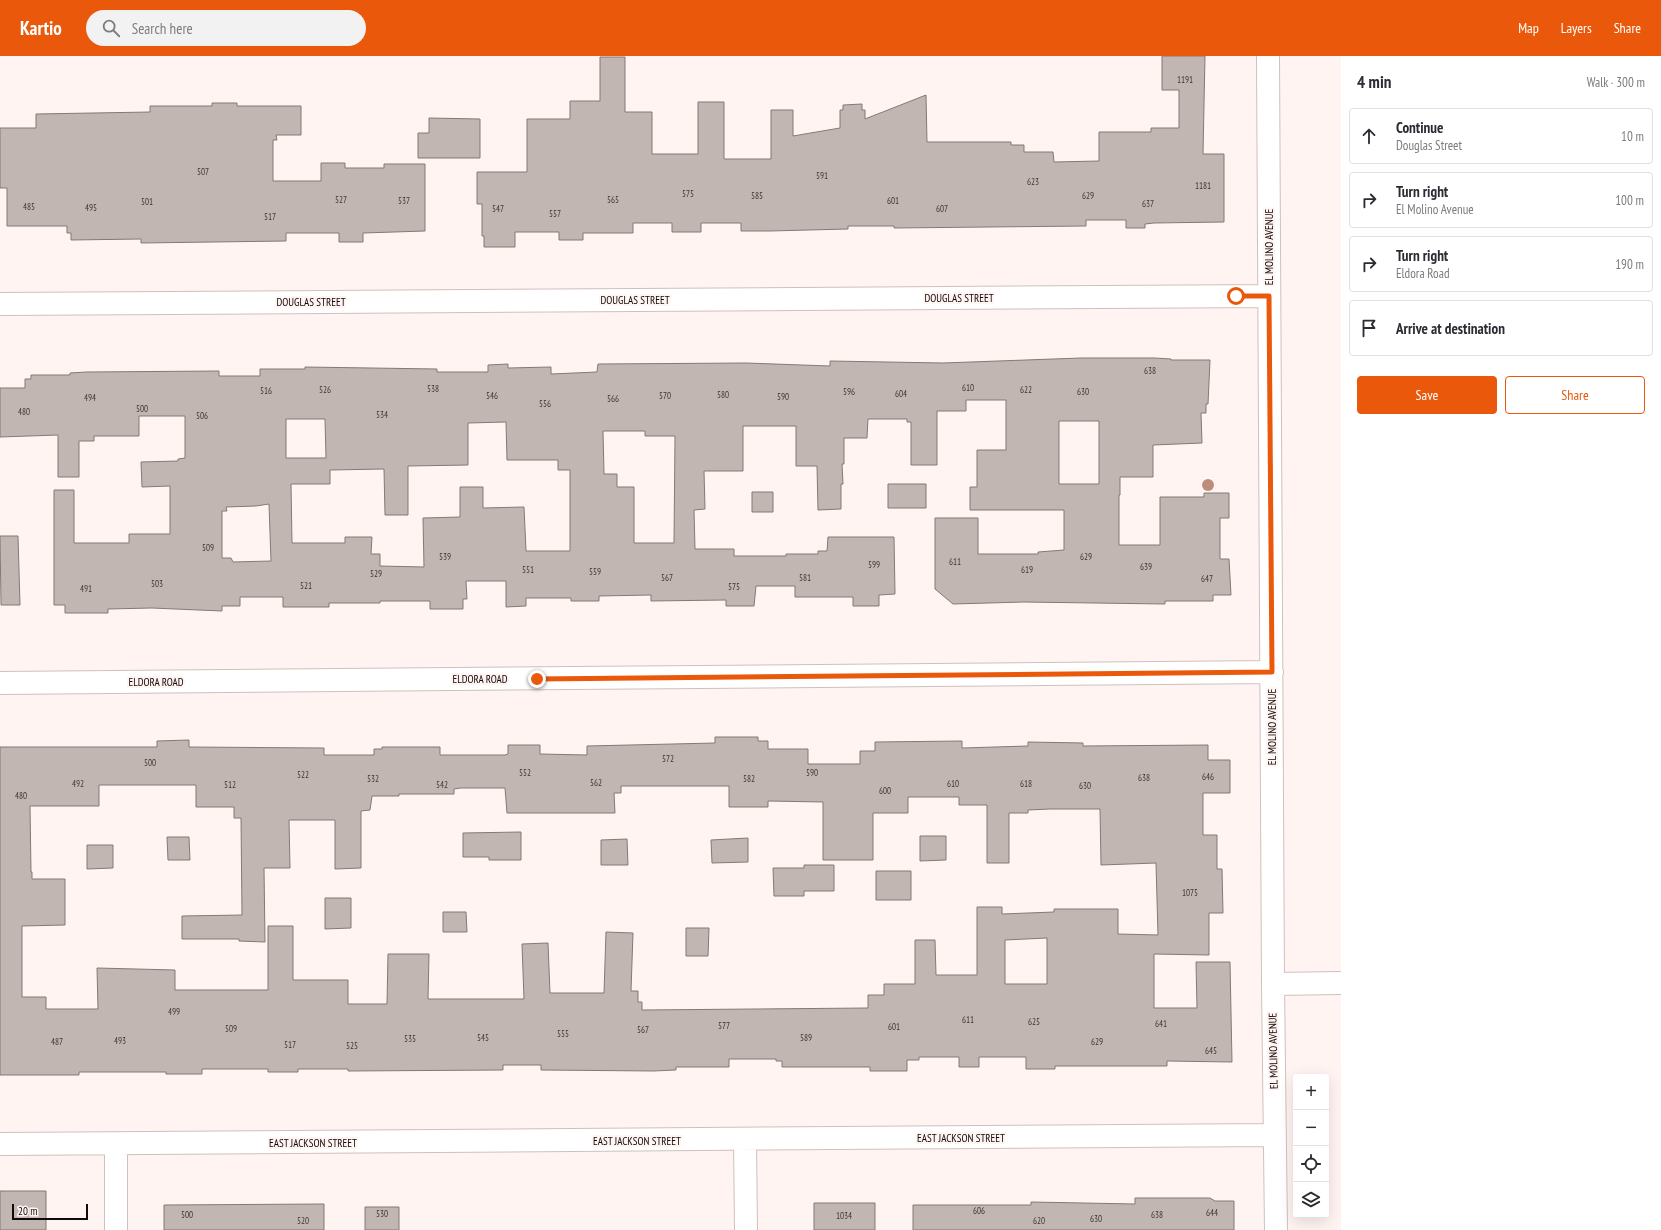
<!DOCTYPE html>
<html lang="en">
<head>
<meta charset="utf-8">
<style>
	body { margin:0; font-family:"PT Sans Narrow",sans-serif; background:#f2f2f3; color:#2b2b33 }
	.controls { position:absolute; right:12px; bottom:12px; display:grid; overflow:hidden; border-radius:4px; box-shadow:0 4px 16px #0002 }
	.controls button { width:36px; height:36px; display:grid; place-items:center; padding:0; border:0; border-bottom:1px solid #e1e1e2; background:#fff; color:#2b2b33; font:20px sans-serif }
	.scale { position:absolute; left:12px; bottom:10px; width:76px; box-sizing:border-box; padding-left:4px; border:2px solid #100b0a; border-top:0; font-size:11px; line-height:14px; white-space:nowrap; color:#100b0a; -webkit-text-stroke:3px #fff4f1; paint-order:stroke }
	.stop { position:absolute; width:12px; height:12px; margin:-9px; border:3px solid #ea580c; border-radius:50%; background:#fff }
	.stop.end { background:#ea580c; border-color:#fff; box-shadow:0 1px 4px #0008 }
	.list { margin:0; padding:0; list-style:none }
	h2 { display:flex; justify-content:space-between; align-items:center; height:52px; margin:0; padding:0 16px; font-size:17px }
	h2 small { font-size:13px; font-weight:400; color:#7c7c81 }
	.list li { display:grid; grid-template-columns:26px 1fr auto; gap:12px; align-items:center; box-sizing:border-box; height:56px; margin:0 8px 8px; padding:0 8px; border:1px solid #e1e1e2; border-radius:4px }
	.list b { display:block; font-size:15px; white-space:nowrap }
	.list p { margin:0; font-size:13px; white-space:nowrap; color:#7c7c81 }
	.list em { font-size:13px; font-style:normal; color:#7c7c81 }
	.actions { display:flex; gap:8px; padding:12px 16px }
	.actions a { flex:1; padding:9px 0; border:1px solid #ea580c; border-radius:4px; text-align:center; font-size:14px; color:#ea580c }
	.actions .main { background:#ea580c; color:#fff }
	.icon { flex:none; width:22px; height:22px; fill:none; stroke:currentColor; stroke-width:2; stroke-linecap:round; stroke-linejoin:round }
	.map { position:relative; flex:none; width:1341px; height:1174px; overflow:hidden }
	header { display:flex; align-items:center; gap:24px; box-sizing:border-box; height:56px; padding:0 20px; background:#ea580c; color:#fff }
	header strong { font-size:19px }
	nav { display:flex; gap:22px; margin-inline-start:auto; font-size:14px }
	.search { width:280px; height:36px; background:#f2f2f3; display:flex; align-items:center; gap:10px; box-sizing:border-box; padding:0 14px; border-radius:22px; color:#7c7c81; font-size:15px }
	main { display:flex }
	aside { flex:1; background:#fff }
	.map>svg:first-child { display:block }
	.building { fill:#c2b6b2; stroke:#857975; fill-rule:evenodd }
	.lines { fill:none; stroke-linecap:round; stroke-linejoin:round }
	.minor-casing { stroke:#cec1bd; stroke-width:24 }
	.minor { stroke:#fff; stroke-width:22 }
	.tree { fill:#be8d7a }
	.route { stroke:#ea580c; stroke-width:5 }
	.labels { text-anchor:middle; stroke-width:4; stroke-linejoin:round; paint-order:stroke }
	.number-label { font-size:9px; fill:#3c3634 }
	.street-label { font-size:11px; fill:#100b0a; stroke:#fff4f1 }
</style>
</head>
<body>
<header>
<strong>Kartio</strong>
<div class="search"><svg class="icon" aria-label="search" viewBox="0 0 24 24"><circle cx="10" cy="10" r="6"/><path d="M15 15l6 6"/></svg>Search here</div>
<nav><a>Map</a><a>Layers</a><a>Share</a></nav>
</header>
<main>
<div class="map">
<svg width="1341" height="1174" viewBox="0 0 1341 1174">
	<rect width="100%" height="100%" fill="#fff4f1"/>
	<path class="building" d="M1162,0H1205L1203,98H1224V166L1154,167L1145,168V172H1126V164H1086V170L894,172V170H848V173L770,175H741V167H701V176H672V167H633V177H583V184H559V176H515V191H484V180H482V148H477V116H527V63H570V45H600V1H625V56H652V98H698V46H724V103H771V54H793V80L840,72V54H843V49L862,48V54H865V63L926,39L927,86H1011V89H1024V96H1053L1054,106L1099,105V76H1151V72H1179V34H1162Z
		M212,47H237V50H301V79H276L277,84H273V125H321V107H345V112H384V108H425V175L363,177V186H339V177H286V185L141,187V183L71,184V177H67V170H7V132H0V72H36V58L150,56V50H212Z
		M429,62L480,63V102H418V77H429Z
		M1081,302H1155L1171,303V304H1210L1208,348H1206V357H1201L1202,387L1153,389V421H1120V439H1119V489H1160V441H1204V437H1229V462H1220V503H1229L1231,539H1213V545H1165V548L1024,546L953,548L935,533V462H978V498H1038V496L1064,494V454H970V431H977V394H1006V344H966V355H937V409H911V366H907V363H868L867,382H844V408H842L843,428H841V453L818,454L817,410H796V370H743V415H704L705,453L694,454L695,493H734V500H786V498H818V495H827L828,481H894L895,538L879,539V550H853V541H795V530H756L754,550H726V544L651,545V539L599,540V545H571V542H526V550L506,551V525H466L467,543H463V553H430V545H380V547H329V551H283V541H240V550H222V555L152,552L108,553V557H65V549H54V434H74V487H129V478H170V430L142,431L141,406L178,405V403L185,402V360H139V380H94V385H79V421H58V379L0,381V332H25V323H31V319H70V317L86,316L219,315V320H260V313H305V311L437,313V316H488V309L508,308V312L551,311V318L597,316L598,308L746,307L830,310V305L943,307ZM286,363H325L326,402H286ZM1059,365H1099V428H1059ZM506,366L507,404H558V414H570V495H526L524,451L483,452V431H460V461L423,462L424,511L380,510V498H371L372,481H345V487H292L291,428H330V414L384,413L385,459H408V410L468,409V367ZM603,375H645V380H675L674,487H634V431H617V418H604ZM269,448L271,505L233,506L231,502H222V455H227L226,451L256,450Z
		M888,428H926V452H888Z
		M752,436H773V456H752Z
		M0,480H18L20,549H1Z
		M715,681H758V685H768V693H808V708H860V695H875V686L962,685V692L1028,690V686L1083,687V690L1208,689V704H1230V737H1203V779H1217V813H1222L1223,857H1209V899L1154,898V952H1197L1196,906H1230L1232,1006L1167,1005V1010H1055V1013H1026V1001H979V1011H959V1001H919V1004H907V1015H870V1011H782V1005H776V1003H729V1011H676V1014L653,1015L541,1014V1009H503V1014L348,1015V1013H298V1016H268V1013H202V1018H166V1016H79V1019H0V691H157V685L189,684V691L324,692V699H374V693H382V691H440V699H505L508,698V689H540V698L587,699V690L715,687ZM99,729H196V751H234V762H241L242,859L182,860V883H239V885L265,886L264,812H290L289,764H335V813L361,812V755L370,754L372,740H399V738H454V733L461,732H505L507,757H615L614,737H621V730H729V751H768V745L823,746V804H873V757H908V741H959V749H987V807H1009V757H1028V754L1050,753H1100L1101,809L1156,807L1158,879L1118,878V853H1054V856L1002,858V851H977V919H936L935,884H915V928H884V939H868V952L642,954V946H638V935H631L633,877L606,876L604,937H550L548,887L522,888L524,943H428L429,898H388L387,948H348V924H293V870H268V934H175V914L97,912L98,953H46V941H22V870L65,869V823H32V816H31L30,750H99ZM1047,882V928H1005V884Z
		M521,776V804H489V801H463V777Z
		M920,780H946V804L920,805Z
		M167,781H189L190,804H168Z
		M748,782V806L712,807L711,784Z
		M627,783L628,809H601V784Z
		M87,789H113V812L87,813Z
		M804,809H834V835H804V840H774L773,812H804Z
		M876,815H911V844H876Z
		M325,842H351V872L325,873Z
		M443,856H466L467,876H443Z
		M686,872H709L708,900H686Z
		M0,1135H46V1174H0Z
		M1135,1142H1210L1215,1145H1234V1174H913V1149H1031V1146L1135,1148Z
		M814,1147H875V1174H814Z
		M324,1148V1174H164V1149Z
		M365,1151H399V1174H365Z"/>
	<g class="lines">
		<g class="minor-casing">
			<path id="minor" d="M1268,0L1273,928L1276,1174
				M0,248L1269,240
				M0,627L1272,616
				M1273,928L1341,927
				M745,1084L746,1174
				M0,1088L1274,1079
				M116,1088V1174"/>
		</g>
		<use href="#minor" class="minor"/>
	</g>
	<circle class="tree" cx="1208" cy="429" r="6"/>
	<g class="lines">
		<path class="route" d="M537,623L1272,616L1269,240H1236"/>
	</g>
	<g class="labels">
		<g class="number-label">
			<text x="1185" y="27">1191</text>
			<text x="203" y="119">507</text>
			<text x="822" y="123">591</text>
			<text x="1033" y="129">623</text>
			<text x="1203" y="133">1181</text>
			<text x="688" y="141">575</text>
			<text x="757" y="143">585</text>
			<text x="1088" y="143">629</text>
			<text x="341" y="147">527</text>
			<text x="613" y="147">565</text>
			<text x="404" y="148">537</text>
			<text x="893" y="148">601</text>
			<text x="147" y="149">501</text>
			<text x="1148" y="151">637</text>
			<text x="29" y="154">485</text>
			<text x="91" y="155">495</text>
			<text x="498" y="156">547</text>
			<text x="942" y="156">607</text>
			<text x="555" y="161">557</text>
			<text x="270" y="164">517</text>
			<text x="1150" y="318">638</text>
			<text x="968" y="335">610</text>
			<text x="433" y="336">538</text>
			<text x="325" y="337">526</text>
			<text x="1026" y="337">622</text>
			<text x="266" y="338">516</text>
			<text x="849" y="339">596</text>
			<text x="1083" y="339">630</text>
			<text x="901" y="341">604</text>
			<text x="723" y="342">580</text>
			<text x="492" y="343">546</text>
			<text x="665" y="343">570</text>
			<text x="783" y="344">590</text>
			<text x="90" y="345">494</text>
			<text x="613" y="346">566</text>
			<text x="545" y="351">556</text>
			<text x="142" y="356">500</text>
			<text x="24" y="359">480</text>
			<text x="382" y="362">534</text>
			<text x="202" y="363">506</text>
			<text x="208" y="495">509</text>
			<text x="445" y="504">539</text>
			<text x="1086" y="504">629</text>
			<text x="955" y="509">611</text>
			<text x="874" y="512">599</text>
			<text x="1146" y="514">639</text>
			<text x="528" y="517">551</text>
			<text x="1027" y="517">619</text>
			<text x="595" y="519">559</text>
			<text x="376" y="521">529</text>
			<text x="667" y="525">567</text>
			<text x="805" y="525">581</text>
			<text x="1207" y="526">647</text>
			<text x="157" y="531">503</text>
			<text x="306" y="533">521</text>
			<text x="734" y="534">575</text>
			<text x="86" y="536">491</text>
			<text x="668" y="706">572</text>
			<text x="150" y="710">500</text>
			<text x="525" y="720">552</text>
			<text x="812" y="720">590</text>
			<text x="303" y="722">522</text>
			<text x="1208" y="724">646</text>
			<text x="1144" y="725">638</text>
			<text x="373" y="726">532</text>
			<text x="749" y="726">582</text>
			<text x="596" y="730">562</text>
			<text x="78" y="731">492</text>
			<text x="953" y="731">610</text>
			<text x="1026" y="731">618</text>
			<text x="230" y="732">512</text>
			<text x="442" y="732">542</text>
			<text x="1085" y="733">630</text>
			<text x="885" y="738">600</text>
			<text x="21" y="743">480</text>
			<text x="1190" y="840">1075</text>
			<text x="174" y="959">499</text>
			<text x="968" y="967">611</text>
			<text x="1034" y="969">625</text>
			<text x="1161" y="971">641</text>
			<text x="724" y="973">577</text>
			<text x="894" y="974">601</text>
			<text x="231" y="976">509</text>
			<text x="643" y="977">567</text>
			<text x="563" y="981">555</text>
			<text x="483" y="985">545</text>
			<text x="806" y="985">589</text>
			<text x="410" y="986">535</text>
			<text x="120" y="988">493</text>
			<text x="57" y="989">487</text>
			<text x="1097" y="989">629</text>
			<text x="290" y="992">517</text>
			<text x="352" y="993">525</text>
			<text x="1211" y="998">645</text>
			<text x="979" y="1158">606</text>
			<text x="1212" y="1160">644</text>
			<text x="382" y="1161">530</text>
			<text x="187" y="1162">500</text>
			<text x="1157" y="1162">638</text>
			<text x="844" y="1163">1034</text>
			<text x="1096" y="1166">630</text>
			<text x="303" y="1168">520</text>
			<text x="1039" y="1168">620</text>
		</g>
		<g class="street-label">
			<text transform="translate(1269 191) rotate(-90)" y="4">EL MOLINO AVENUE</text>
			<text x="959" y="246">DOUGLAS STREET</text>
			<text x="635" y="248">DOUGLAS STREET</text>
			<text x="311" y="250">DOUGLAS STREET</text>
			<text x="480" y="627">ELDORA ROAD</text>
			<text x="156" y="630">ELDORA ROAD</text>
			<text transform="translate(1272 671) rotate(-90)" y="4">EL MOLINO AVENUE</text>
			<text transform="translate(1273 995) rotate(-91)" y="4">EL MOLINO AVENUE</text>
			<text x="961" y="1086">EAST JACKSON STREET</text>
			<text x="637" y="1089">EAST JACKSON STREET</text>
			<text x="313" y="1091">EAST JACKSON STREET</text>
		</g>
	</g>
</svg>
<div class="controls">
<button>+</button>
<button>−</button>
<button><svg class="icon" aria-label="locate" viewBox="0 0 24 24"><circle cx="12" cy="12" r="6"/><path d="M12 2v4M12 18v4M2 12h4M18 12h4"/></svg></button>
<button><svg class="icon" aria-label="layers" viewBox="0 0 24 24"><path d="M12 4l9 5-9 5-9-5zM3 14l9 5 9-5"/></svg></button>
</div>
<div class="scale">20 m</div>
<div class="stop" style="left:1236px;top:240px"></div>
<div class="stop end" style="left:537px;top:623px"></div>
</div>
<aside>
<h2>4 min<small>Walk · 300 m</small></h2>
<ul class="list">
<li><svg class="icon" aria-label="ahead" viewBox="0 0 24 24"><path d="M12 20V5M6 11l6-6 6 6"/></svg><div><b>Continue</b><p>Douglas Street</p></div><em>10 m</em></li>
<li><svg class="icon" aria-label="right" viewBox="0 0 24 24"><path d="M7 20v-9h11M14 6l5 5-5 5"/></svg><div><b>Turn right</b><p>El Molino Avenue</p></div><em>100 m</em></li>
<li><svg class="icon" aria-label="right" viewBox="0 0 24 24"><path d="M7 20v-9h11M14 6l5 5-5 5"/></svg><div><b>Turn right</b><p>Eldora Road</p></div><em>190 m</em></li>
<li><svg class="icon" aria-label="arrive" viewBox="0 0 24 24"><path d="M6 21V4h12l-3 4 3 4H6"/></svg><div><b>Arrive at destination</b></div></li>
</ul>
<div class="actions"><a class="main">Save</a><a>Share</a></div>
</aside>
</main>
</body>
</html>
